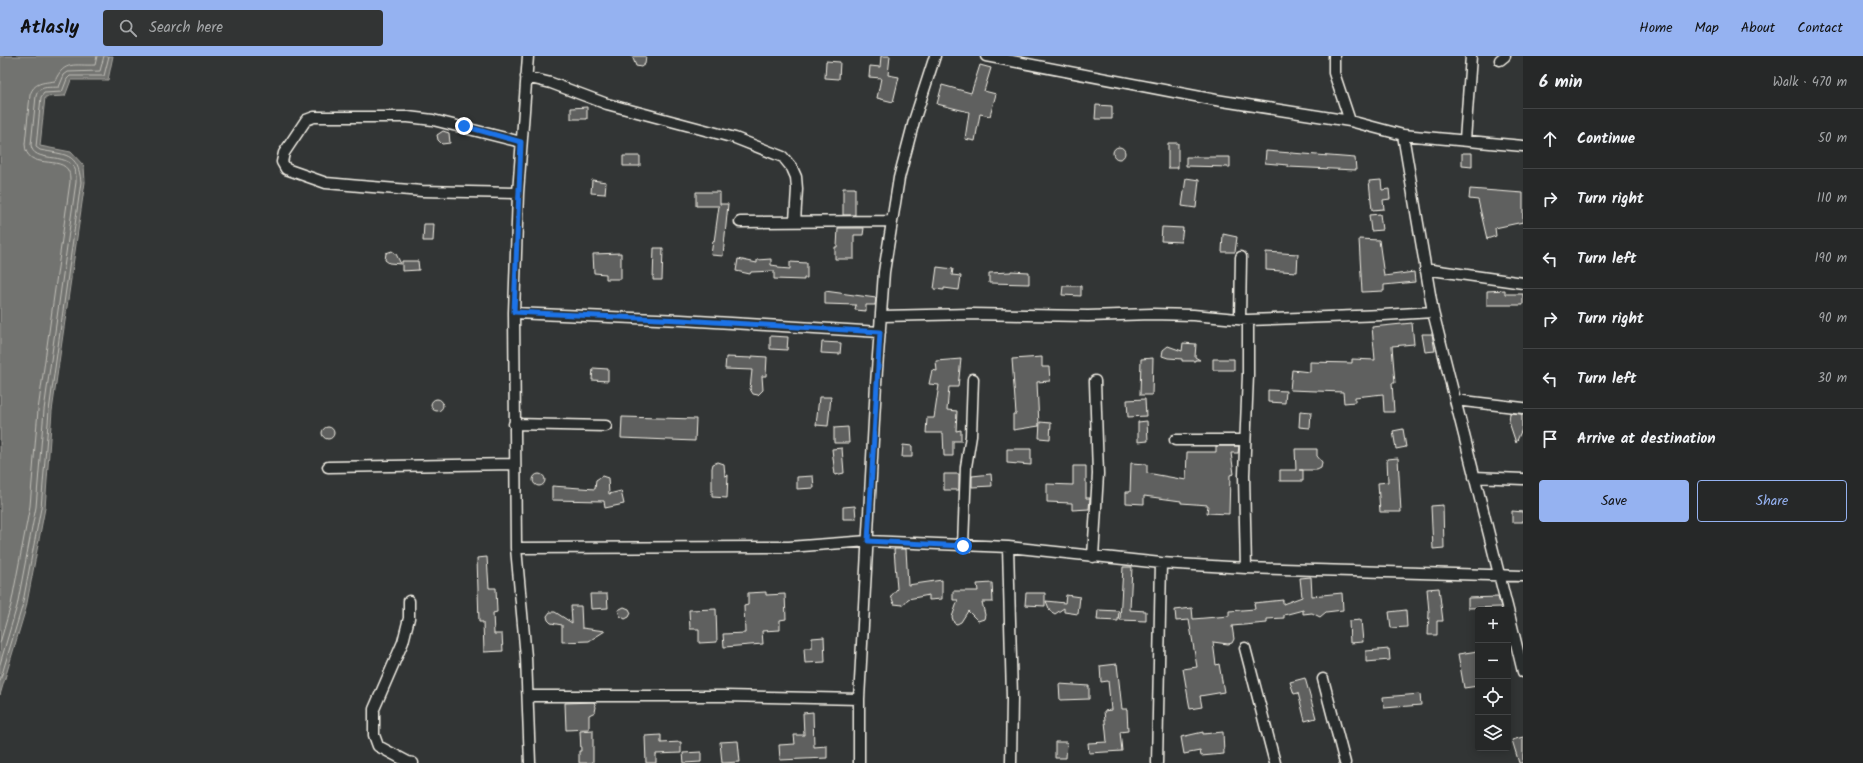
<!DOCTYPE html>
<html lang="en">
<head>
<meta charset="utf-8">
<style>
	body { margin:0; font-family:Kalam,sans-serif; background:#323434; color:#f1f3f6 }
	.controls { position:absolute; right:12px; bottom:12px; display:grid; overflow:hidden; border-radius:4px; box-shadow:0 2px 10px #0003 }
	.controls button { width:36px; height:36px; display:grid; place-items:center; padding:0; border:0; border-bottom:1px solid #424445; background:#262828; color:#f1f3f6; font:20px sans-serif }
	.stop { position:absolute; width:12px; height:12px; margin:-9px; border:3px solid #1a73e8; border-radius:50%; background:#fff }
	.stop.end { background:#1a73e8; border-color:#fff; box-shadow:0 1px 4px #0008 }
	.list { margin:0; padding:0; list-style:none }
	h2 { display:flex; justify-content:space-between; align-items:center; height:52px; margin:0; padding:0 16px; font-size:17px }
	h2 small { font-size:13px; font-weight:400; color:#a4a6a8 }
	.list li { display:grid; grid-template-columns:26px 1fr auto; gap:12px; align-items:center; box-sizing:border-box; height:60px; padding:0 16px; border-top:1px solid #424445 }
	.list b { display:block; font-size:15px; white-space:nowrap }
	.list em { font-size:13px; font-style:normal; color:#a4a6a8 }
	.actions { display:flex; gap:8px; padding:12px 16px }
	.actions a { flex:1; padding:9px 0; border:1px solid #95b2f1; border-radius:4px; text-align:center; font-size:14px; color:#95b2f1 }
	.actions .main { background:#95b2f1; color:#111 }
	.icon { flex:none; width:22px; height:22px; fill:none; stroke:currentColor; stroke-width:2; stroke-linecap:round; stroke-linejoin:round }
	.map { position:relative; flex:none; width:1523px; height:707px; overflow:hidden }
	header { display:flex; align-items:center; gap:24px; box-sizing:border-box; height:56px; padding:0 20px; background:#95b2f1; color:#111 }
	header strong { font-size:19px }
	nav { display:flex; gap:22px; margin-inline-start:auto; font-size:14px }
	.search { width:280px; height:36px; background:#323434; display:flex; align-items:center; gap:10px; box-sizing:border-box; padding:0 14px; border-radius:4px; color:#a4a6a8; font-size:15px }
	main { display:flex }
	aside { flex:1; background:#262828 }
	.map>svg:first-child { display:block }
	.water { fill:#727370; stroke:#a6a5a0 }
	.lines { fill:none; stroke-linecap:round; stroke-linejoin:round }
	.shore { stroke:#c0bfb8; stroke-width:1 }
	.building { fill:#5f605f; stroke:#f4f1e8 }
	.street-casing { stroke:#f4f1e8; stroke-width:13 }
	.street { stroke:#2a2d2e; stroke-width:10 }
	.route { stroke:#1a73e8; stroke-width:5 }
</style>
</head>
<body>
<header>
<strong>Atlasly</strong>
<div class="search"><svg class="icon" aria-label="search" viewBox="0 0 24 24"><circle cx="10" cy="10" r="6"/><path d="M15 15l6 6"/></svg>Search here</div>
<nav><a>Home</a><a>Map</a><a>About</a><a>Contact</a></nav>
</header>
<main>
<div class="map">
<svg width="1523" height="707" viewBox="0 0 1523 707">
	<rect width="100%" height="100%" fill="#323535"/>
	<filter id="ink" filterUnits="userSpaceOnUse"><feTurbulence type="fractalNoise" baseFrequency=".025" numOctaves="2"/><feDisplacementMap in="SourceGraphic" scale="8" xChannelSelector="R" yChannelSelector="G"/><feConvolveMatrix kernelMatrix="1 2 1 2 8 2 1 2 1" color-interpolation-filters="sRGB"/></filter>
	<g filter="url(#ink)">
		<path class="water" d="M0,0H113L108,24H71L65,40L45,41L40,90L71,96L84,110L85,126L52,355L45,452L26,552L0,639Z"/>
		<g class="lines">
			<path class="shore" d="M0,587L11,549L30,450L38,354L70,126C70,123 70,119 69,116C62,98 26,116 25,88L30,39C34,26 43,27 55,25C64,4 75,10 95,9L97,0
				M0,608L17,550L36,451L44,354L76,126C76,122 76,117 75,113C66,95 33,108 31,89L36,40C39,29 49,32 59,31L64,19L68,16L100,15L104,0
				M0,625L22,551L41,452L49,355L81,126C78,96 65,99 40,94L36,91L41,41L44,37L62,36L67,23L70,20H104L109,0"/>
		</g>
		<path class="building" d="M632,0H646L645,8L641,11L636,10Z
			M881,0H890L888,19L899,21L893,46L877,42L881,22L869,21L870,10L880,11Z
			M826,5L840,6L839,23L825,22Z
			M980,9L991,12L984,35L996,38L990,60L980,58L975,85L965,83L969,56L937,48L942,29L971,37Z
			M1096,49L1112,50V63H1095Z
			M587,51V63H571V52Z
			M443,75L449,77L450,87L442,88L438,84L437,79Z
			M1168,87H1178V112H1168Z
			M1113 97a6 6 0 1 1 12 0a6 6 0 1 1-12 0Z
			M1266,95L1355,102L1356,114L1288,111V109L1265,107Z
			M1462,97H1472V111L1462,110Z
			M623,100H640V110H623Z
			M1186,101H1230V111L1186,110Z
			M1186,122L1199,124L1196,152L1182,150Z
			M592,124L606,126L605,138L591,137Z
			M1381,124L1382,134L1389,133L1390,143L1383,144L1384,153L1372,154L1369,125Z
			M843,132H855V159H843Z
			M1470,133L1523,137V166L1495,172L1496,180L1487,183L1478,144L1469,143Z
			M696,136H720V148H728L723,200L711,199L713,185L714,186L719,150H696Z
			M1380,158L1382,174L1371,175L1369,159Z
			M424,168H434L433,185H423Z
			M1162,171L1183,172L1181,186L1161,185Z
			M838,172H864L863,179H854V203H835V191H837Z
			M1223,178L1237,181L1235,196H1222Z
			M1359,183L1379,184L1384,220L1414,216L1415,226L1384,229V235L1362,236Z
			M654,192H663L662,224H653Z
			M392,195L396,198L401,208L389,207L385,204L386,197Z
			M1266,196L1298,198L1297,216L1266,214Z
			M621,197V223H606V218L594,217L593,198Z
			M738,203L757,207V204L771,203V209L778,210V212L790,213V206L807,207V222H804V224L774,223V215L751,216L750,218L736,215Z
			M402,205H418L419,214L402,215Z
			M937,211L953,213L952,219L961,220L959,234L944,232V234L934,233Z
			M1011,215L1029,216V228L989,227V217L1011,216Z
			M1063,230H1081V240L1062,239Z
			M1505,234V238H1523V249H1487V235Z
			M825,235L876,242L875,249H866V255L855,254L856,249L825,248Z
			M1412,267L1414,288L1392,290L1395,327H1392L1394,356H1384L1383,338L1355,341V346L1344,347L1343,336L1290,334L1292,314L1310,316V306L1352,307V303L1375,304L1372,271Z
			M1422,278H1432L1435,295L1425,296Z
			M770,280L788,281L787,294L770,293Z
			M822,286L841,287L840,298L821,297Z
			M1183,287L1196,288L1195,301L1200,304H1195V305H1182V303L1168,302L1162,300L1163,294L1168,290L1182,295Z
			M752,300L767,301L766,320H762L763,334L758,339L753,338L750,333L752,314L725,313L726,301L752,302Z
			M1042,301V311H1049L1050,325L1037,326L1039,370L1013,374V358H1016L1012,303Z
			M1153,302L1152,339H1140L1141,303Z
			M961,303L958,331H949L947,354L957,355L956,375L961,374V385H953V400H944L943,377H926L927,362H934L939,329L929,328L932,314L937,315L936,305Z
			M1213,303H1234V314H1213Z
			M593,312L608,313V325L592,324Z
			M1268,334L1286,335L1285,347L1268,346Z
			M819,341H831L828,370L816,369Z
			M431 349a6 6 0 1 1 12 0a6 6 0 1 1-12 0Z
			M1145,343L1146,360L1128,361L1127,344Z
			M1300,355L1311,356L1310,372L1299,371Z
			M1510,357L1522,358V373L1516,387L1509,366Z
			M622,361L696,363L695,385L621,382Z
			M1147,365L1148,385L1138,386V366Z
			M1040,366L1051,367L1050,383L1039,382Z
			M322 377a6 6 0 1 1 12 0a6 6 0 1 1-12 0Z
			M848,371L849,387H834V372Z
			M1403,373L1406,391L1396,393L1393,375Z
			M903,389L912,390V401H902Z
			M1216,390H1239L1238,397H1231L1234,418L1230,419L1229,458L1207,457L1208,449L1181,447V445L1144,440V448L1126,447V436H1130L1131,407L1147,408V417L1186,424L1187,396H1216Z
			M842,392L844,417L835,419L832,393Z
			M1007,393H1031V409L1007,407Z
			M1295,393H1317V400L1322,406L1321,412L1317,414H1299H1303V425H1280V414H1296Z
			M1398,402L1401,456H1380L1378,427L1388,426L1387,403Z
			M718,406L724,408L725,420L728,419L727,442L712,441V412L713,408Z
			M1073,410H1086V442H1090L1089,453L1072,454V447L1047,446V428L1073,429Z
			M533 424a6 6 0 1 1 12 0a6 6 0 1 1-12 0Z
			M944,418H959V434H944Z
			M991,418L992,430L972,431V420Z
			M602,420L608,422L609,438L621,435L624,448L605,452L604,445L552,444V430L595,433L596,424Z
			M813,420L814,432L797,433V421Z
			M1443,449L1444,492L1433,493L1431,450Z
			M855,450L856,463H843V451Z
			M1512,455L1523,456V466H1512Z
			M894,493H906L908,529L942,524V543L929,544V539L908,543L903,549L894,548L891,540L897,533Z
			M487,501L489,532H496L497,556L493,557L494,578H502L503,595L484,596L483,566H479L477,502Z
			M1123,511H1132L1130,554L1146,555V565L1120,564Z
			M1311,521L1312,540L1342,537L1343,554L1326,556L1320,561L1312,557L1303,558V554L1284,559V562L1267,563V567L1232,570L1234,583L1232,587L1228,588L1213,586L1216,609L1219,608L1224,636L1200,640L1202,651L1190,653L1183,613L1197,611L1189,564L1176,565L1175,554L1192,552L1193,563L1229,560V555L1255,553L1254,547L1283,544V548L1302,541L1300,522Z
			M992,527L993,546H982L985,559L984,563L978,565L968,555L961,566L957,568L954,567L952,561L958,544H953V535H978L977,528Z
			M1439,532L1443,565H1437V579H1428L1429,556L1427,533Z
			M766,536V539L785,538L786,563L780,564V574L762,575L763,588L724,591L723,578L745,577L744,550L748,549V537Z
			M1026,537H1045V550L1025,549Z
			M590,538H607L608,552L591,553Z
			M1066,539L1080,541L1078,558L1064,556V552L1055,558L1050,555L1046,545L1065,547Z
			M1498,541L1501,551L1468,552V542Z
			M571,550H581L582,572L605,575L589,585L562,586V569L551,567L548,564L547,560L550,556H555L572,567Z
			M624,551L629,553L631,557L629,561L625,563L620,560L618,554Z
			M716,553L717,586L699,587V573H690L689,554Z
			M1098,554L1119,555L1118,565L1097,564Z
			M1406,554L1407,571L1391,572L1389,556Z
			M1361,564L1363,586L1350,587L1349,565Z
			M824,581L825,606L805,607L804,592H812V582Z
			M1389,593L1390,604L1366,606V595Z
			M1478,595V630L1464,632L1458,598Z
			M1117,608L1122,653H1127L1128,675L1120,676L1122,695L1089,697L1088,687L1107,686L1104,655L1111,654L1108,625L1101,626L1100,610Z
			M1305,622L1316,662L1305,665L1298,637L1294,638L1290,626Z
			M1059,628L1089,630V643L1060,644Z
			M1420,638L1421,649L1384,652L1383,641Z
			M594,646L596,651L595,656L589,659V673L566,674L565,647Z
			M813,656L814,691L827,690V702L780,704L779,689L795,688L794,679H804L803,657Z
			M593,674V707H579V695H581L580,675Z
			M1203,676V678L1223,676L1224,698L1201,700L1200,695L1184,698L1181,681Z
			M661,679V687L681,686V697L656,698V707H646L645,680Z
			M1523,681V707H1519L1512,684Z
			M738,685L740,706L722,707L720,686Z
			M1055,686H1067L1066,702H1055Z
			M701,696V706L684,707L683,697Z"/>
		<g class="lines">
			<g class="street-casing">
				<path id="street" d="M528,0L518,137L514,257L516,492L526,601L530,707
					M986,0L1216,44L1350,65L1403,79L1523,90
					M1334,0V17L1350,65
					M1500,4L1505,0
					M526,21L551,27L607,48L735,82L783,101L792,112L796,121L797,133L795,165
					M1403,79L1433,256L1508,554
					M1465,84L1471,0
					M518,137L422,135L360,130L326,127L286,113L282,106L284,97L306,64L314,61H408L433,64L521,86
					M740,166L891,165
					M1425,213L1523,227
					M514,257L681,264L880,276
					M882,260L971,258L1088,260L1152,258L1193,259L1248,264L1383,259L1433,256
					M1240,263L1241,201
					M1455,344L1523,352
					M514,368L606,370
					M1175,384H1244
					M328,411L515,408
					M1474,421L1523,423
					M963,489L966,411L971,380L973,323
					M1008,491L1012,641L1011,707
					M516,492L789,491L868,485L1008,491L1161,507L1246,512L1523,520
					M1093,501L1098,418L1095,325
					M1246,512L1244,419L1248,319V264
					M409,545V562L403,586L374,653V679L378,690L408,706L413,707
					M1508,554L1523,616
					M1245,592L1275,707
					M1323,623L1345,707
					M528,640H724L859,643
					M859,707V643L876,328L884,216L899,122L914,65L935,0
					M1157,707L1161,507"/>
			</g>
			<use href="#street" class="street"/>
		</g>
	</g>
	<g class="lines" filter="url(#ink)">
		<path class="route" d="M464,70L521,86L514,256L681,264L880,276L868,485L963,490"/>
	</g>
</svg>
<div class="controls">
<button>+</button>
<button>−</button>
<button><svg class="icon" aria-label="locate" viewBox="0 0 24 24"><circle cx="12" cy="12" r="6"/><path d="M12 2v4M12 18v4M2 12h4M18 12h4"/></svg></button>
<button><svg class="icon" aria-label="layers" viewBox="0 0 24 24"><path d="M12 4l9 5-9 5-9-5zM3 14l9 5 9-5"/></svg></button>
</div>
<div class="stop" style="left:963px;top:490px"></div>
<div class="stop end" style="left:464px;top:70px"></div>
</div>
<aside>
<h2>6 min<small>Walk · 470 m</small></h2>
<ul class="list">
<li><svg class="icon" aria-label="ahead" viewBox="0 0 24 24"><path d="M12 20V5M6 11l6-6 6 6"/></svg><div><b>Continue</b></div><em>50 m</em></li>
<li><svg class="icon" aria-label="right" viewBox="0 0 24 24"><path d="M7 20v-9h11M14 6l5 5-5 5"/></svg><div><b>Turn right</b></div><em>110 m</em></li>
<li><svg class="icon" aria-label="left" viewBox="0 0 24 24"><path d="M17 20v-9H6M10 6l-5 5 5 5"/></svg><div><b>Turn left</b></div><em>190 m</em></li>
<li><svg class="icon" aria-label="right" viewBox="0 0 24 24"><path d="M7 20v-9h11M14 6l5 5-5 5"/></svg><div><b>Turn right</b></div><em>90 m</em></li>
<li><svg class="icon" aria-label="left" viewBox="0 0 24 24"><path d="M17 20v-9H6M10 6l-5 5 5 5"/></svg><div><b>Turn left</b></div><em>30 m</em></li>
<li><svg class="icon" aria-label="arrive" viewBox="0 0 24 24"><path d="M6 21V4h12l-3 4 3 4H6"/></svg><div><b>Arrive at destination</b></div></li>
</ul>
<div class="actions"><a class="main">Save</a><a>Share</a></div>
</aside>
</main>
</body>
</html>
